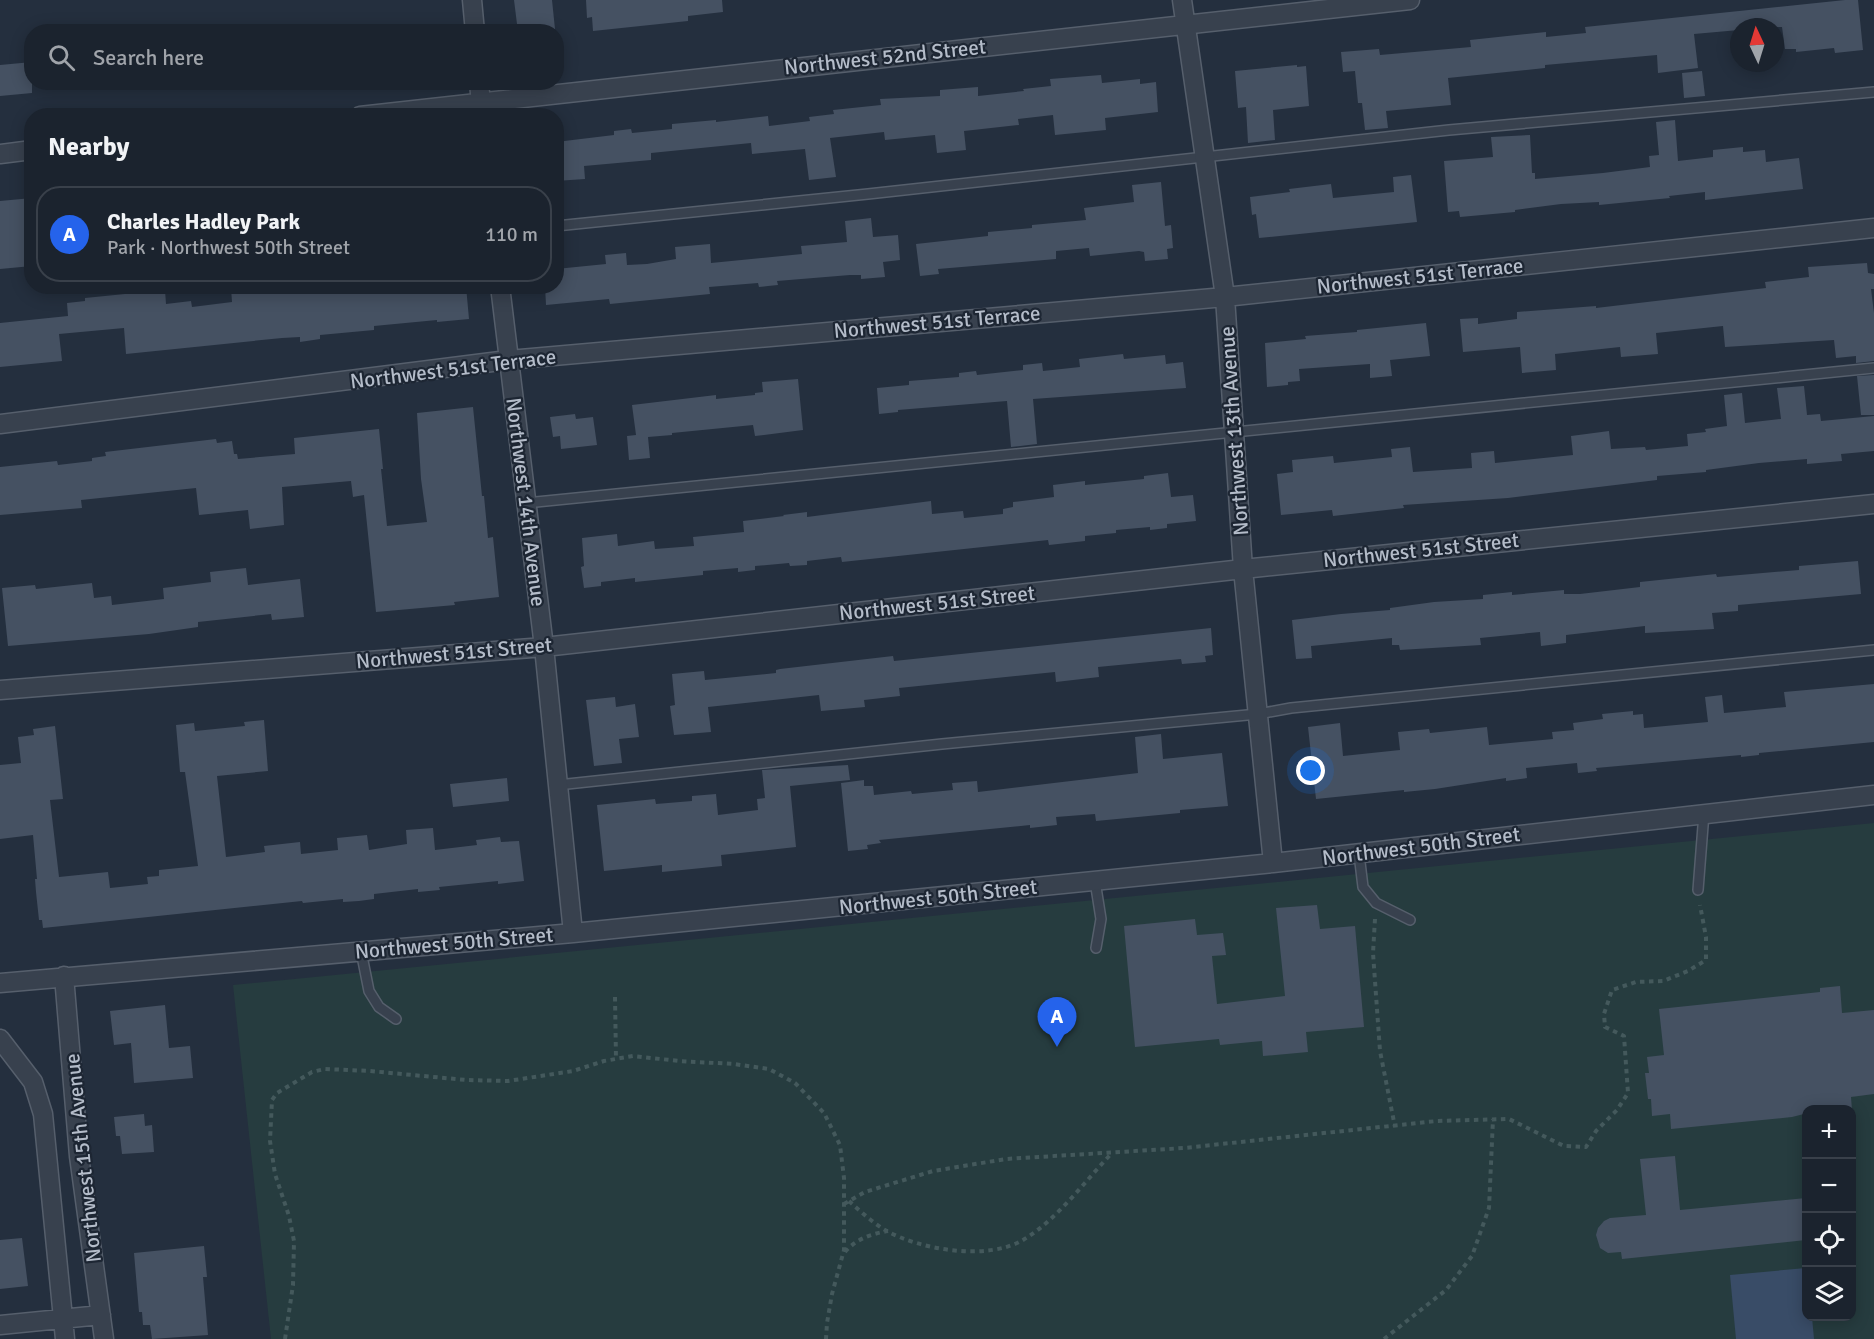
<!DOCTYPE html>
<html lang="en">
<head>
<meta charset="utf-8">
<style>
	body { margin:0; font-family:Signika,sans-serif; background:#282f3a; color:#f1f3f6 }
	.controls { position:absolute; right:18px; bottom:18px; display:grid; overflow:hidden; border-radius:12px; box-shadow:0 3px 15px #0003 }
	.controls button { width:54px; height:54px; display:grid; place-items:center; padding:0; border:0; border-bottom:2px solid #39404a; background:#1b232e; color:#f1f3f6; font:30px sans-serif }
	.compass { position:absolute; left:1730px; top:18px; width:54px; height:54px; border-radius:50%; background:#1b232e; box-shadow:0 3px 15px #0003; rotate:356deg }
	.you { position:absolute; left:1311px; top:771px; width:21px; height:21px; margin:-15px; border:4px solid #fff; border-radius:50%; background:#1a73e8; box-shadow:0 0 0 9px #1a73e833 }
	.badge { display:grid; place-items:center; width:39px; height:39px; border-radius:50%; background:#2563eb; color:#fff; font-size:20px; font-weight:700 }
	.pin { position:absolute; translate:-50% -50px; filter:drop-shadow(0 2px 3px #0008) }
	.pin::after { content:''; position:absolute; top:32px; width:21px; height:18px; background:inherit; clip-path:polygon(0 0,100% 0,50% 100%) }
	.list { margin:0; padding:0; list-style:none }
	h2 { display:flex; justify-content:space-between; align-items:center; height:78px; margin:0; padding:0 24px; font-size:26px }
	h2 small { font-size:20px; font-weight:400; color:#a0a4aa }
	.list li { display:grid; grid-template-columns:39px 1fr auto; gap:18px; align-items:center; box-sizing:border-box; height:96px; margin:0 12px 12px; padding:0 12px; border:2px solid #39404a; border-radius:24px }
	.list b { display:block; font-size:22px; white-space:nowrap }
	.list p { margin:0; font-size:20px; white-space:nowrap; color:#a0a4aa }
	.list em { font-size:20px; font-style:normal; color:#a0a4aa }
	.icon { flex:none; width:33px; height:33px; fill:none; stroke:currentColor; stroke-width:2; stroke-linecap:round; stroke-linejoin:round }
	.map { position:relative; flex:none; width:1874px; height:1339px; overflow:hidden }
	.search { position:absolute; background:#1b232e; box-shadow:0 3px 15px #0003; left:24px; top:24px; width:540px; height:66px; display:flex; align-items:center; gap:15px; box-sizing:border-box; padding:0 21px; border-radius:24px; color:#a0a4aa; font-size:22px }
	.panel { position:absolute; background:#1b232e; box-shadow:0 3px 15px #0003; left:24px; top:108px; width:540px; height:186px; border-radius:24px }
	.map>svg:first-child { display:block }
	.green { fill:#263c3f; fill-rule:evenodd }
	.water { fill:#394c67 }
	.building { fill:#455162 }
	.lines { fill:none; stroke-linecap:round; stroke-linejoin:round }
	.service-casing { stroke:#565f6c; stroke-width:12 }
	.minor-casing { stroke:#565f6c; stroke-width:21 }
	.path { stroke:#44595c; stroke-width:4; stroke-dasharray:4.5 4.5; stroke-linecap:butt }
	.service { stroke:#38414e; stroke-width:9 }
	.minor { stroke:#38414e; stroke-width:18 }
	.labels { text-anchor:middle; stroke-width:4.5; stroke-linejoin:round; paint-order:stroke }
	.street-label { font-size:21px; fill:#b4bcc9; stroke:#1d2633 }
</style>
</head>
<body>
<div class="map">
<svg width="1874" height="1339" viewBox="0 0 1874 1339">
	<rect width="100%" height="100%" fill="#242f3e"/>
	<path class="green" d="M1874,823V1339H271L233,985ZM1806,1110H1852V1316H1806Z"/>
	<path class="water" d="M1806,1268V1316L1812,1317L1814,1339H1736L1730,1275Z"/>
	<path class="building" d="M514,0H552L555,29L518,32Z
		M586,0H722L723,12L688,16V21L593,31L592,17L587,18Z
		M1845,0H1858L1863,50L1835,53L1834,48L1796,52V49H1785L1782,27H1739V30L1694,34L1698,68L1658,73L1657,55L1545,65V68L1448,78L1451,105L1386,111L1388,128L1365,130L1362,103H1358L1355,71L1343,72L1341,52L1379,49L1380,55L1471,47L1470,40L1546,32V37L1586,33L1585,27Z
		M32,62V93L0,96V65Z
		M1297,65V67L1306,66L1309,106L1273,110L1275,140L1248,143L1246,107L1238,108L1235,71Z
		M1702,71L1705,96L1684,98L1682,73Z
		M1101,75L1102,83L1140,79V84L1156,82L1158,112L1105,118L1106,130L1055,135L1053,115L1018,119L1019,125L964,131L966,150L937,153L935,135L885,140L884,132L830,138L836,177L809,180L805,149L752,154L751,143L651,153V160L584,166L585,179L556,181V142L614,135V131L631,129L632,133L672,129V124L716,120V122L768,116L769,126L810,121L809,117L834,114L833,110L881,105L880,99L940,96V90L978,87V96L1024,91L1023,89L1051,86L1050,79Z
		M1675,120L1678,161L1713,157V150L1743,147V152L1765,150L1766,162L1799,158L1803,189L1705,200V192L1669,196L1670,198L1599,205V202L1561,204L1515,210V212L1460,217L1459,211L1448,212L1444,161L1493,157L1491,137L1530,135L1532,173H1535V179L1603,173L1650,167L1649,156L1659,155L1656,122Z
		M1411,175L1417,222L1259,238L1256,214L1252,215L1250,197L1290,192L1289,189L1331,184L1333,198L1394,192L1393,177Z
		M1161,182L1165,226L1171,225L1173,248L1167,249L1168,259L1145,261L1144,252L1139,251L1090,256L1089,248L1056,251V259L938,269L939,274L920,276L916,244L988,236V232L1032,228V225L1086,220L1084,208L1134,202L1132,185Z
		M32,198V266L0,269V201Z
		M871,218L873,237L898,235L900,260L883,262L885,277L861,279V275H850L777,281L778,285L768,286L759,287L758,283L709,287L710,294L610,304L609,299L546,305L545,286H556V269L606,264L605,255L626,253L627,265L647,264L676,259L675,247L710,244L711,263L802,254L801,246L847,242L845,221Z
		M1867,263L1868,273L1874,274V289H1871L1874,313V361L1856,363V356L1836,358L1834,340L1725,347L1723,326L1656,333L1658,354L1621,357L1620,347L1555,354L1556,370L1522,373L1520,347L1463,352L1460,319L1478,318V324L1517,319V312L1596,306V308L1766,288L1765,282L1809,277L1808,267Z
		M244,286H466L469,319L437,322V320L374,326V330L320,335V339L300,342V337L282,338L126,354L124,328L59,334L62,361L0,367V323L68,316L67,303L85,301V298L165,290L166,304L191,301L192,307L232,302L231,288Z
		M1426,323L1430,356L1390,360L1392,376L1370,378V364L1299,369L1300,381L1288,382V385L1267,387L1265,343L1306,339L1305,336L1357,332V330Z
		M1123,354L1124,359L1165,355L1166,364L1183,362L1186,388L1033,399L1037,444L1011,447L1007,401L898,410V412L879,414L877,388L909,385V381L959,377V373L976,371L977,375L1023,370V365L1042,363L1043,371L1080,367L1079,359Z
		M1874,375V415H1861L1857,376Z
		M798,379L803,430L755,436L753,425L672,433V435L648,437L650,458L629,460L627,436L636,435L632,405L716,395V399L755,395V393L763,392L762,382Z
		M1804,386L1807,415L1820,414L1821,421L1874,416V451L1841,454L1842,461L1807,464V459L1759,463L1706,470V472L1657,476V480L1508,498L1403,505L1404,508L1333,516L1332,510L1281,515L1277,474L1293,472L1292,460L1333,456L1334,463L1392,457L1391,449L1410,447L1413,472L1472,468L1471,453L1494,451L1495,463L1573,455L1571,436L1609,431L1611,449L1645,447L1646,450L1688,446L1687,434L1706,432L1705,429L1727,426L1724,395L1742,393L1745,423L1781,419L1777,388Z
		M473,407L482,496H484L488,538L493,537L499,597L454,602L455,605L376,612L364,495L353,497L351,481L282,487L284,525L250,529L248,510L199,515L196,488L81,500L82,508L0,515V467L57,461L58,465L92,461V458L106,456L105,452L216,439L217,443L232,441L234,454H237L238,459L295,454L294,438L379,429L383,469H381L387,526L427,522L421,479L417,413Z
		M575,414L576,419L593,417L597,445L561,449L560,436L553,437L550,417Z
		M1168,473L1171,497L1193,495L1196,521L1167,524V528L1150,530V527L1116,530V533L1085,536V541L1049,545L1048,540L842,562L841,557L807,561V565L790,566L789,563L755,566V570L738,572V568L703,571V575L635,582V578L601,582V586L584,588L581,567L584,566L582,538L617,534L618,546L654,541L655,549L694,546L693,537L744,532L743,521L784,516L783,515L807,512V517L931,501L932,514L963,511L964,518L1003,514V509L1013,507V502L1054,497L1053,485L1085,481V485L1144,479V476Z
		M1858,561L1861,594L1738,605V611L1712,613L1714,629L1645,633V626L1566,635V643L1541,646L1540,632L1480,638L1481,645L1400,650L1399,645H1392V638L1311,646L1312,658L1296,659L1292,620L1341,614L1390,610V608L1434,602L1483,599V595L1512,592V595L1564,590V594H1580L1640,587V582L1716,574L1717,577L1799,570V566Z
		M246,568L248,585L300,579L304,617L272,620L271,614L198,622V627L149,634L8,646L2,588L35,585L36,589L92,583L94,598L111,596L112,605L164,599L163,588L211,582L210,572Z
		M1211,628L1213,655L1205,656L1206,662L1182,664L1181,659L1098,667L1099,677L1056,682L1055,672L899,688L900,696L864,700L865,707L821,711L819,695L708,707L711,732L674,735L670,706L675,705L672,674L704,671L705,680L776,673V670L780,669L893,656L894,661Z
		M1874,684V742L1759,753V755L1741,757V755L1596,768L1597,771L1578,773L1577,763L1526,768L1527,778L1506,781V778L1435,789L1404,792V790L1316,799L1308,727L1340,723L1343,756L1400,750L1398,732L1429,729L1430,733L1487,727L1489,745L1553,739L1552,732L1574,730L1573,723L1603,719L1602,714L1633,711V715L1643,714L1644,728L1708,722L1705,697L1722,695L1724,713L1786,707L1784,692Z
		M615,697L616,707L635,704L639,737L619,739L622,763L594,766L586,700Z
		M264,720L268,771L217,776L226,857L265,852L264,846L300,842L301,854L338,850L337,838L367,835L369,850L407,844L406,830L433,828L435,850L477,845L476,840L500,837L501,842L519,841L524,881L498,884V881L439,887L440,890L418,892V889L374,894V899L359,901L343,902V899L303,903L302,901L43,928L42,920H39L36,892L35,879H37L33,835L0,839V765L21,763L18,737L34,735L33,729L55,726L63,799L50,800L59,877L108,872L110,888L148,884L147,877L159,876V870L198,866L185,772H180L176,725L194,723L195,731L245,726L244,722Z
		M1161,734L1163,759L1222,753L1228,806L1180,810V813L1096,821L1095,814L1056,817L1057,825L1030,828V825L879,840L881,843L867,845L868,849L848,851L841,783L864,780V786H873L874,795L911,791L912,794L953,790L952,783L977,781L978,792L1138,773L1135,737Z
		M848,765L850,780L790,786L796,847L721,855L722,866L662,872V865L604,871L597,805L655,799L656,804L692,801V796L716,794L718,815L758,810L757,799L765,798L762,770Z
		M507,778L509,801L453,807L450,784Z
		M1317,905L1320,929L1355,926L1364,1027L1306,1032L1308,1052L1263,1056L1262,1041L1220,1045L1219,1039L1135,1047L1124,926L1195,919L1197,935L1223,933L1226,955L1212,956L1217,1004L1285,996L1276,908Z
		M1840,986L1842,1013L1874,1010V1094L1851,1097L1852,1110H1804V1114L1792,1117L1671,1129L1670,1114L1652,1116L1651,1099H1648L1645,1073H1649L1647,1057L1664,1055L1659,1009L1820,992V988Z
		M165,1005L169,1048L190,1046L193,1078L134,1083L131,1043L114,1045L110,1011Z
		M144,1114L145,1126L152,1125L154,1152L122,1154L120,1136H116L114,1117Z
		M1675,1156L1680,1210L1806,1198V1240L1622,1259L1621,1252L1608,1253L1600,1248L1596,1235L1598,1228L1604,1221L1610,1218L1646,1215L1640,1159Z
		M22,1238L28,1286L0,1289V1240Z
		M204,1246L207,1277H203L208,1335L152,1339L150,1325H143L142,1312H139L134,1253Z"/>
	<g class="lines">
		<g class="service-casing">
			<path id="service" d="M556,226L868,194L1449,130L1874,92
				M526,503L1874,368
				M558,785L942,744L1258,714L1291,708L1874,650
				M1359,854L1363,887L1376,903L1410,920
				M1095,881L1101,919L1096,948
				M1698,890L1704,813
				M361,951L369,991L379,1007L396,1019"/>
		</g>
		<g class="minor-casing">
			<path id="minor" d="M472,0L475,32
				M1182,0L1225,297L1243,569L1273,863
				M479,82L482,116
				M360,116L1410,0
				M0,154L32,150
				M500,286L544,647L573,933
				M0,424L508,360L1225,297L1874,228
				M0,690L544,647L1243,569L1874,504
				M64,976L79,1156L104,1339
				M0,983L573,933L1273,863L1874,795
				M0,1039L33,1082L43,1114L65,1339
				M0,1325L101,1315"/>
		</g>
		<path class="path" d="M1375,919L1373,953L1380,1051L1395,1127
			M615,997L616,1059
			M849,1201C860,1211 872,1222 885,1230C920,1250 987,1261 1023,1240C1058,1219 1084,1182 1112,1153
			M844,1204L865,1192L933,1171L1006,1159L1184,1148L1437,1121L1509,1119L1564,1146L1586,1147L1596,1131L1617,1110L1628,1093L1624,1036L1605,1027L1604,1014L1612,990L1636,982L1663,981L1688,971L1706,960V937L1700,905
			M845,1252C856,1239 871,1234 888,1231
			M285,1339L293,1285L294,1241L289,1216L275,1174L270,1141L272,1100L277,1093L312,1072L325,1069L370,1071L466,1080L508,1081L573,1071L604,1061L633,1056L679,1061L734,1064L769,1069L795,1083L824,1113L840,1145L844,1178V1250L832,1294L827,1323L826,1339
			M1384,1339L1446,1290L1472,1256L1489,1208L1493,1119"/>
		<use href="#service" class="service"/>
		<use href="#minor" class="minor"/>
	</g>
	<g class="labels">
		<g class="street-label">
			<text transform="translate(885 57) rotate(-6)" y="7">Northwest 52nd Street</text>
			<text transform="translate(1420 276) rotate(-6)" y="7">Northwest 51st Terrace</text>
			<text transform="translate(937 322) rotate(-5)" y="7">Northwest 51st Terrace</text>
			<text transform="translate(453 369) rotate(-7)" y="7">Northwest 51st Terrace</text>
			<text transform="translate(1234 431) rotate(-94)" y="7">Northwest 13th Avenue</text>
			<text transform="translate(526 502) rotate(83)" y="7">Northwest 14th Avenue</text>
			<text transform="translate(1421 550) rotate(-6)" y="7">Northwest 51st Street</text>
			<text transform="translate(937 603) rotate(-6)" y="7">Northwest 51st Street</text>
			<text transform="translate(454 653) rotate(-5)" y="7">Northwest 51st Street</text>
			<text transform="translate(1421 846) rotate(-7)" y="7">Northwest 50th Street</text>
			<text transform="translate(938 897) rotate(-6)" y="7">Northwest 50th Street</text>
			<text transform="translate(454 943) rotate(-5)" y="7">Northwest 50th Street</text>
			<text transform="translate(83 1158) rotate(-96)" y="7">Northwest 15th Avenue</text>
		</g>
	</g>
</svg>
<div class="controls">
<button>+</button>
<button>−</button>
<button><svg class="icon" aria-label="locate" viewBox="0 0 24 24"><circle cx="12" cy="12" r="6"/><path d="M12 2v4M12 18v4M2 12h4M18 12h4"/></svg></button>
<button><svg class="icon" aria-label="layers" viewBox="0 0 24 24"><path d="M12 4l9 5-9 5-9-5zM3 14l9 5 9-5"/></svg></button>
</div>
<svg class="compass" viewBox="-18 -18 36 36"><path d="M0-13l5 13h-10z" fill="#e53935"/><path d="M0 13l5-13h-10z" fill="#a0a4aa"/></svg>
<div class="you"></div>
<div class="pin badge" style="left:1057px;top:1047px">A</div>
<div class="search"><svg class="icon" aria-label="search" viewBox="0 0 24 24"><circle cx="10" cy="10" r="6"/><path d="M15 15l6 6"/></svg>Search here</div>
<section class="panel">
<h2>Nearby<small></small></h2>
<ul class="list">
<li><span class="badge">A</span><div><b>Charles Hadley Park</b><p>Park · Northwest 50th Street</p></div><em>110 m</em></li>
</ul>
</section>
</div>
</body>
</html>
